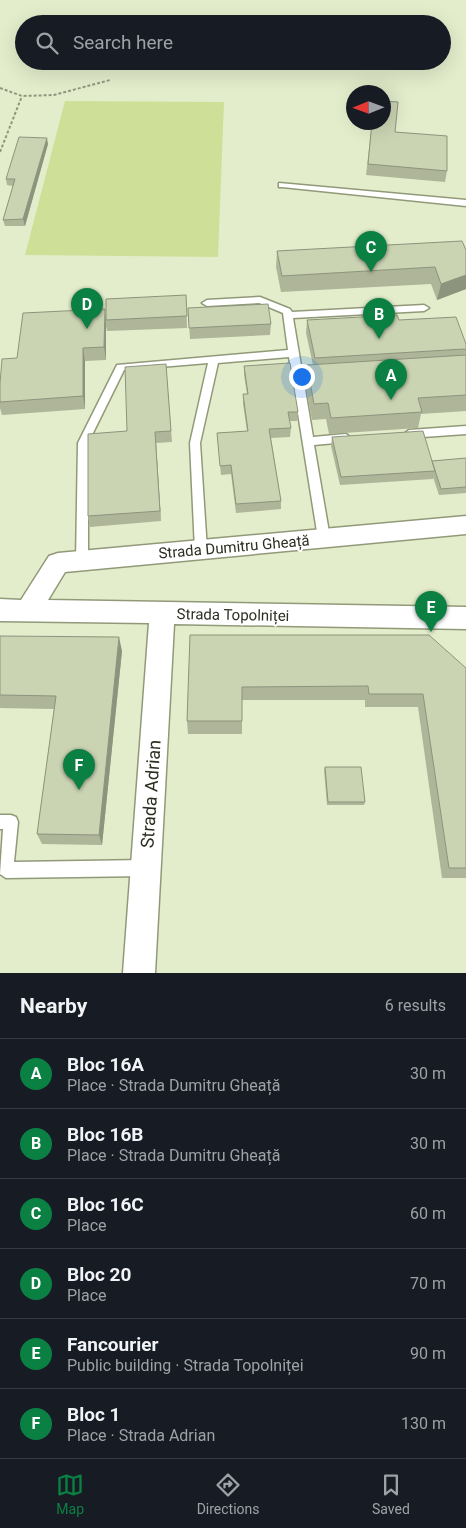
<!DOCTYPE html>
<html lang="en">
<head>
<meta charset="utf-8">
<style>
	body { margin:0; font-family:Roboto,sans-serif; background:#242831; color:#f1f3f6 }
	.compass { position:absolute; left:346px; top:85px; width:45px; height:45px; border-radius:50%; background:#171b24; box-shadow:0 5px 20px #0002; rotate:269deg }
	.you { position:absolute; left:301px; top:376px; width:18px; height:18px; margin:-12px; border:4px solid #fff; border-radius:50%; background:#1a73e8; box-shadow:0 0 0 8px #1a73e833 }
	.badge { display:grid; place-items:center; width:32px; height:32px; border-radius:50%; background:#0b8043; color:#fff; font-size:16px; font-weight:700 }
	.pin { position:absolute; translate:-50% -41px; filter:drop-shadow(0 1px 2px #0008) }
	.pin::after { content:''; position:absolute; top:26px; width:18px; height:15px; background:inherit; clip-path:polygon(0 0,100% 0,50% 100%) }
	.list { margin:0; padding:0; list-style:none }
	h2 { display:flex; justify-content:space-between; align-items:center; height:65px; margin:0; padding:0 20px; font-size:21px }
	h2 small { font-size:16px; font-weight:400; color:#9ea1a6 }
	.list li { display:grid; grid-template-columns:32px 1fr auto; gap:15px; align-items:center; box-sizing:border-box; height:70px; padding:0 20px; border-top:1px solid #363941 }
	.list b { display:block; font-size:19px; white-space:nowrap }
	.list p { margin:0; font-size:16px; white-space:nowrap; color:#9ea1a6 }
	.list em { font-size:16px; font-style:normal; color:#9ea1a6 }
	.icon { flex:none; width:28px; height:28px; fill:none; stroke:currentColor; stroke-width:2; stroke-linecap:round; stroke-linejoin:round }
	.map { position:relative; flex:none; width:466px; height:973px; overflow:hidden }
	.search { position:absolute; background:#171b24; box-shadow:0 5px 20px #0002; left:15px; right:15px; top:15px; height:55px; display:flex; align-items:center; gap:12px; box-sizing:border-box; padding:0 18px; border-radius:28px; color:#9ea1a6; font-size:19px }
	.sheet { height:485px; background:#171b24 }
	nav { display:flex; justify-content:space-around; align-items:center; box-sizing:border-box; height:70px; border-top:1px solid #363941; background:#171b24; font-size:14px; color:#9ea1a6 }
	nav a { display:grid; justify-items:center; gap:2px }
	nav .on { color:#0b8043 }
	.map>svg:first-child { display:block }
	.green { fill:#cee097 }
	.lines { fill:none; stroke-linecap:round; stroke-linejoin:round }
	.service-casing { stroke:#919979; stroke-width:3 }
	.minor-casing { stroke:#919979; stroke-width:3 }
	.path { stroke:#91977f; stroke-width:2; stroke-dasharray:3 2; stroke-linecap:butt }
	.service { fill:#fff; fill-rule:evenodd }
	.minor { fill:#fff; fill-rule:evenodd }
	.wall { fill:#aeb599 }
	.shaded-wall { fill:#8d947d }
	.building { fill:#cad3b2; stroke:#8d947d }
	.labels { text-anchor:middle; stroke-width:4; stroke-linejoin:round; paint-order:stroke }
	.street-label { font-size:15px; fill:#2c2f22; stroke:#fff }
	.near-street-label { font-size:18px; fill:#2c2f22; stroke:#fff }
</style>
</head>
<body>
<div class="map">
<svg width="466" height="973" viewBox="0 0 466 973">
	<rect width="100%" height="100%" fill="#e3edcb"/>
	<path class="green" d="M65,101L224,102L218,257L25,255Z"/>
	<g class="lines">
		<g class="service-casing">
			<path id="service" d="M279,183L466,200V206L282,187H279Z
				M260,297L290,309L292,312L424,305L429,308L424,311L293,318L313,437L346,434L351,438L346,442L314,445L330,538L328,541H320L318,538L289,357L218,363L200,443L207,550L205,553L201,555L197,553L195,550L190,443L208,363L124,370L88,443V561L86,565L82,566L78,565L76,561L78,443L117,365L288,350L283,313L259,303L207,306L202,303L207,300Z
				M466,426V434L409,438L404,434L409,430Z
				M0,815H11L16,817L18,822L14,862L146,860L151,863L154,868L151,873L146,876L6,878L0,874L3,829H0Z"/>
		</g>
		<g class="minor-casing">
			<path id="minor" d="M466,516V534L65,572L48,600L466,607V629L174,624L155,973H123L149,623L0,621V599L21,600L49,556L58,553Z"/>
		</g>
		<path class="path" d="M0,88L22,96L54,95L110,80
			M0,152L22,96"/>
		<use href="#service" class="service"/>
		<use href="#minor" class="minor"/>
	</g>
	<path class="wall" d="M372,122L395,132L447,171L445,182L366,175Z
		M48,144L25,226H5L3,220L13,186L7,185L6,179Z
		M466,250V289L437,300L431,284L281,292L276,267L277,251Z
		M186,295L187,328L107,331L106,326V360L85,361V409L2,415L0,408V383L17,358L106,315Z
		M188,308L271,324L270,335L190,339Z
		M307,320H399L466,344V411L421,414L418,428L329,434L326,419L312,420L305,382L307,365H313L306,333Z
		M166,364L172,442L156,443L161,521L90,527L88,516L127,431Z
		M244,366L298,412L297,421H289L291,428L290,437L271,438L281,501V509L236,513L231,474L221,475L217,433L247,431L243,404V394H247L244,375Z
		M332,437L432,461L466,458V493L439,495L433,477V479L340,485L331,446Z
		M190,635L466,668V878H442L418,707H365V700H242V734H188L187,721Z
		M0,636L122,651L102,845L42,844L37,834L54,709L0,708Z
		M325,767L365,802L364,805H327L324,770Z"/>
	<path class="shaded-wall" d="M47,138L48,144L25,226L23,219Z
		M466,275V289L437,300L441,284Z
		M105,309L106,326V360L104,347Z
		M83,348L85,361V409L83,396Z
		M155,432L156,443L161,521L160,511Z
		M119,637L122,651L102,845L99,835Z"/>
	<path class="building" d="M384,101L398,102L395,132L447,136V171L368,164L372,122H384Z
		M19,137L47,138L23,219L3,220L15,179H6Z
		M462,241L466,250V275L441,284L435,267L282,276L277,251Z
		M186,295L187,316L106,320V299Z
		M268,304L271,324L189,328L188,308Z
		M105,309L104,347L83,348V396L0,402V383L2,359L17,358L23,313Z
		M397,315L399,320L456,317L466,344V350L464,349L315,358L307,320Z
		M466,355V395L418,398L422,412L331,418L328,403L314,404L307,365Z
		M290,363L298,412H288L291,428L269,429L281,501L236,504L231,465L220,466L217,433L248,431L243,394H248L244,366Z
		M166,364L171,431L155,432L160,511L88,516V434L127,431L125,367Z
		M423,431L435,471L341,477L332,437Z
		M466,458V487L441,489L432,461Z
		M190,635H429L466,668V868H449L423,694H369L368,686L242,687V721H187Z
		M0,636L119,637L99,835L37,834L56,696L0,695Z
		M325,767H361L365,802H328Z"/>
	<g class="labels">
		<g class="street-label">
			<text transform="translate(234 547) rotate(-5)" y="5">Strada Dumitru Gheață</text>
			<text transform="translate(233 615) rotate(1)" y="5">Strada Topolniței</text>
		</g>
		<g class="near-street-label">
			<text transform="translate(151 794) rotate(-86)" y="6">Strada Adrian</text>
		</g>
	</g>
</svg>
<svg class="compass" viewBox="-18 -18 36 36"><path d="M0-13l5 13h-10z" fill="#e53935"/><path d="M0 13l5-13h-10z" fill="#9ea1a6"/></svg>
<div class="you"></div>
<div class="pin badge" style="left:391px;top:400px">A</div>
<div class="pin badge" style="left:379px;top:339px">B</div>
<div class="pin badge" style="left:371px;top:272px">C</div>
<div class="pin badge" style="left:87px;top:329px">D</div>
<div class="pin badge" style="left:431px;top:632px">E</div>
<div class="pin badge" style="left:79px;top:790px">F</div>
<div class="search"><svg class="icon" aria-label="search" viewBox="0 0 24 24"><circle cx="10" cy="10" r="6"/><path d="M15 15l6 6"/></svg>Search here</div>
</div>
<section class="sheet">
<h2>Nearby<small>6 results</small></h2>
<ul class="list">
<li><span class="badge">A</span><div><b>Bloc 16A</b><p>Place · Strada Dumitru Gheață</p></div><em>30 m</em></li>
<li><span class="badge">B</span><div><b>Bloc 16B</b><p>Place · Strada Dumitru Gheață</p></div><em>30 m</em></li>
<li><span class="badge">C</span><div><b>Bloc 16C</b><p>Place</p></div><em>60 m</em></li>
<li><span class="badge">D</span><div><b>Bloc 20</b><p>Place</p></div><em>70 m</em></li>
<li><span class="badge">E</span><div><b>Fancourier</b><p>Public building · Strada Topolniței</p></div><em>90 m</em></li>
<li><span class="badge">F</span><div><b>Bloc 1</b><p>Place · Strada Adrian</p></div><em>130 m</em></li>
</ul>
</section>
<nav>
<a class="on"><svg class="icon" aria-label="map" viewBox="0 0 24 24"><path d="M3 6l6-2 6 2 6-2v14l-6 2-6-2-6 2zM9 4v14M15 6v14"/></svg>Map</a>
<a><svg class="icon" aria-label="directions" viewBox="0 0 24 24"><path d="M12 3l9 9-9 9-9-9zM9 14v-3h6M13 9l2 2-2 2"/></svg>Directions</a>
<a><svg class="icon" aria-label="saved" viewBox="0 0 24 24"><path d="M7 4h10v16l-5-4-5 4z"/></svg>Saved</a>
</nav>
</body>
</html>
